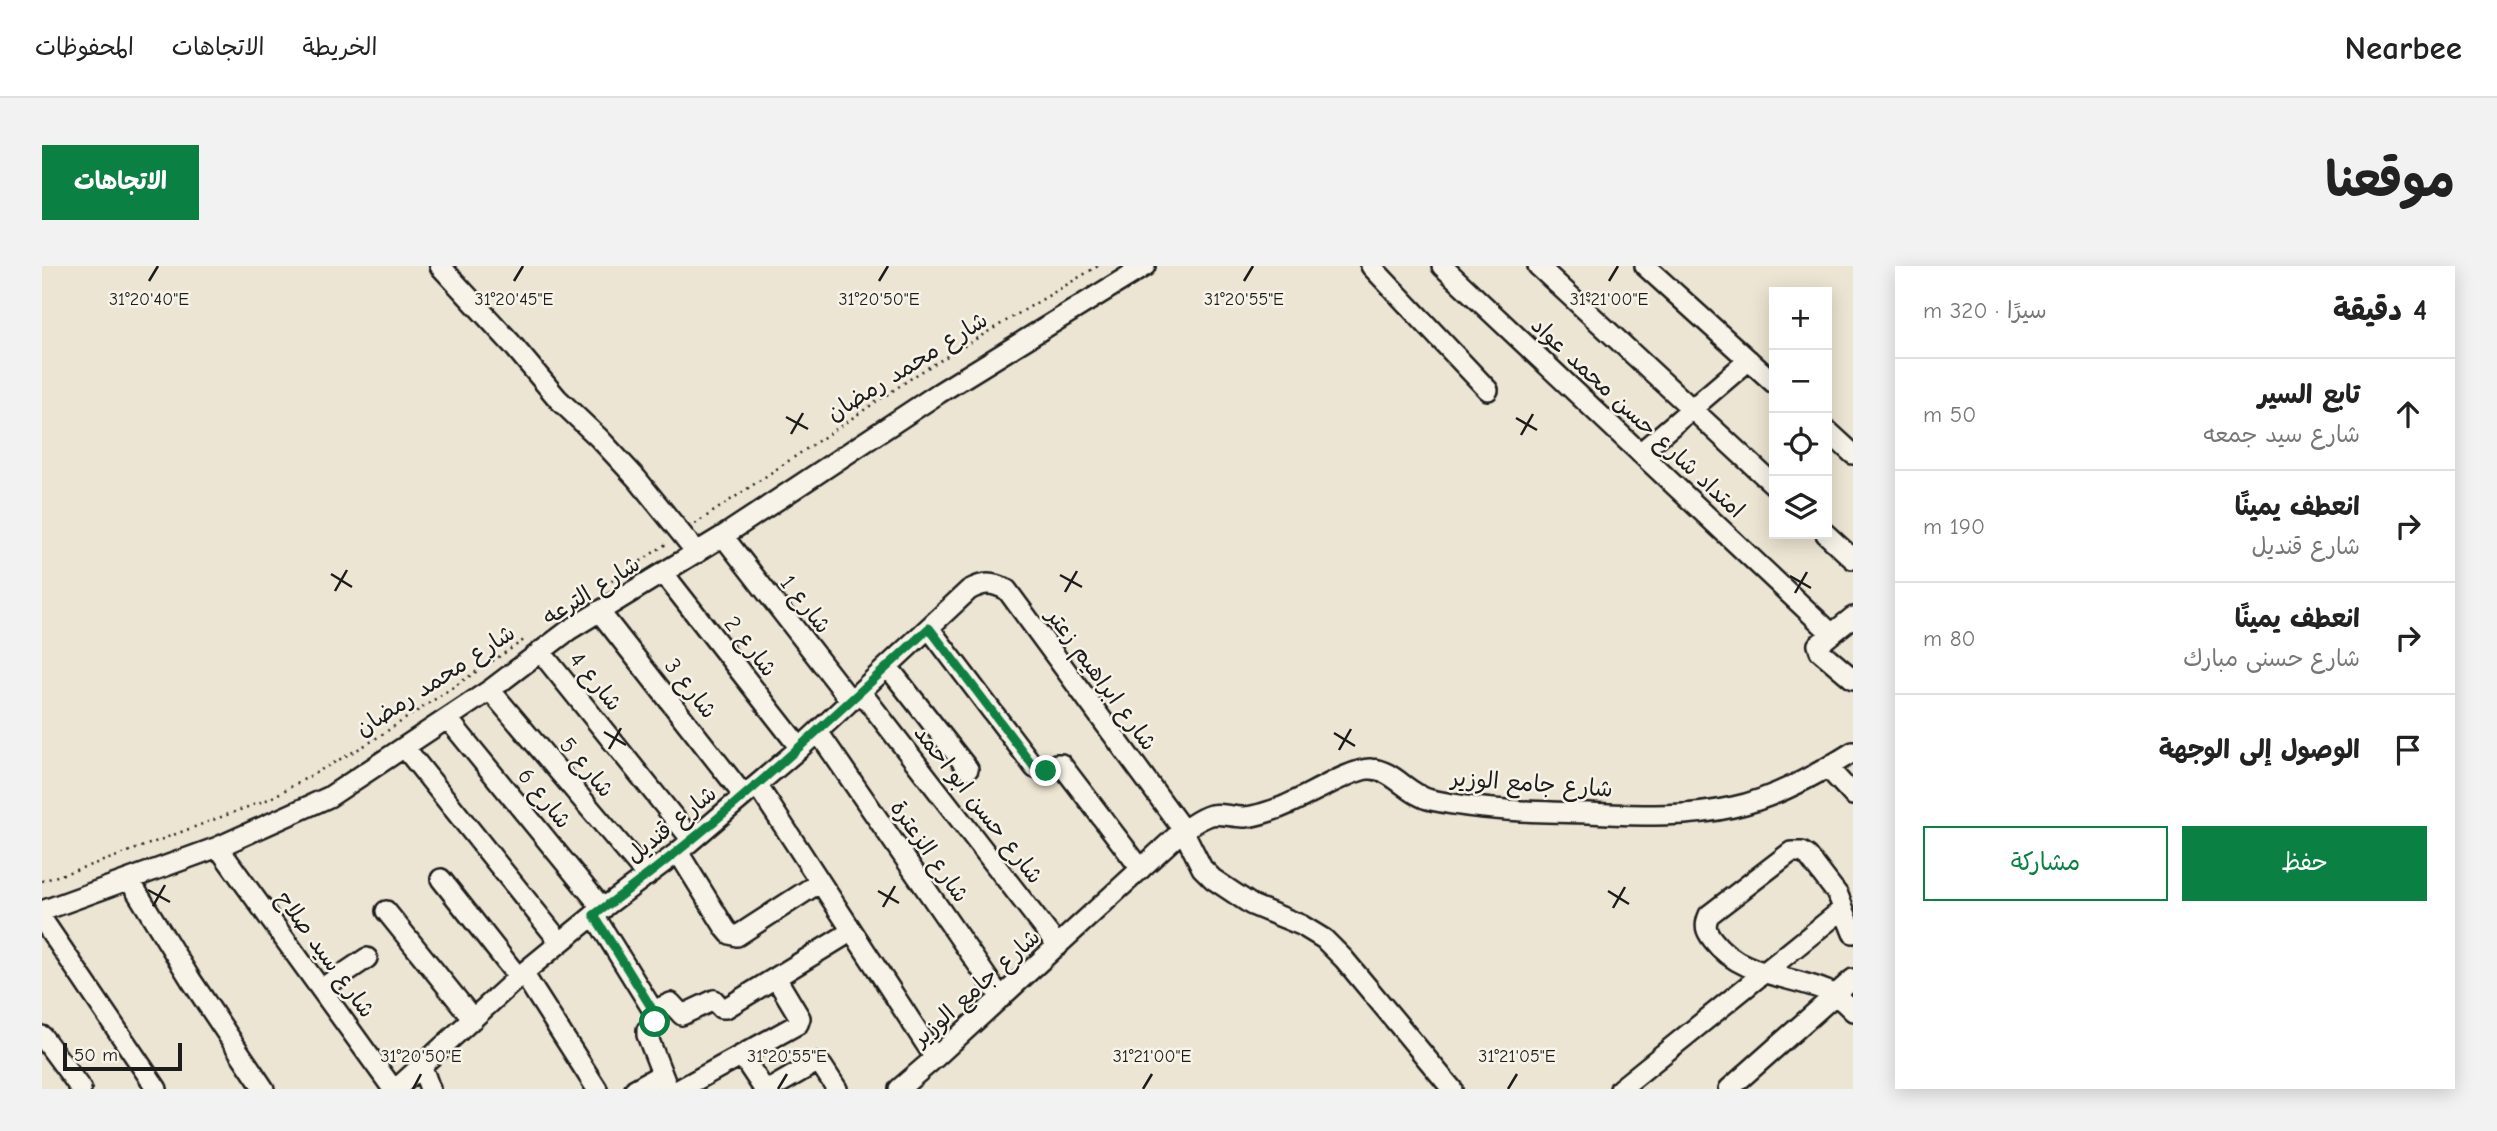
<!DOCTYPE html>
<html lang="ar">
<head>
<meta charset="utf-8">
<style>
	body { margin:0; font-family:"Comic Neue","Playpen Sans Arabic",sans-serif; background:#f2f2f2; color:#222; direction:rtl }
	.controls { position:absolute; right:21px; top:21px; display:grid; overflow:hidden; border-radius:0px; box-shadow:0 4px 18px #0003 }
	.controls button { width:63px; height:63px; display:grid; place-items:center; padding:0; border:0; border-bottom:2px solid #e0e0e0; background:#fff; color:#222; font:35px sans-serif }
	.scale { position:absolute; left:21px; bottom:18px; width:119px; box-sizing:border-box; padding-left:7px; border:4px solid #1c1c1c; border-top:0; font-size:19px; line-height:24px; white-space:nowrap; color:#1c1c1c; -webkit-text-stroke:5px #f7f3e8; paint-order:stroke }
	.stop { position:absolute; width:21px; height:21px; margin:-16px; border:5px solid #0b8043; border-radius:50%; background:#fff }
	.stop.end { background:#0b8043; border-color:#fff; box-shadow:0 2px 7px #0008 }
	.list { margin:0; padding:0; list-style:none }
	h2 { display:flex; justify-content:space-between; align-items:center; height:91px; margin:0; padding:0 28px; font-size:30px }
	h2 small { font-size:23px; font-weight:400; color:#767676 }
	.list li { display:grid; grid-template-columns:46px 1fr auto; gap:21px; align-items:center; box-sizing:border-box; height:112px; padding:0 28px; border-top:2px solid #e0e0e0 }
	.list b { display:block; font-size:26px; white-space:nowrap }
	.list p { margin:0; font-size:23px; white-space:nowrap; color:#767676 }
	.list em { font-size:23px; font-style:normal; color:#767676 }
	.actions { display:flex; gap:14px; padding:21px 28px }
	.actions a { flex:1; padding:16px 0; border:2px solid #0b8043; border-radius:0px; text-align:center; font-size:24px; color:#0b8043 }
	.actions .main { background:#0b8043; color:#fff }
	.icon { flex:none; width:38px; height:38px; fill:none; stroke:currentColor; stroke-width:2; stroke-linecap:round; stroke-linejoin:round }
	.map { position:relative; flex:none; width:1811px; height:823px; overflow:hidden; direction:ltr; border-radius:0px }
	header { display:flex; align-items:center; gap:42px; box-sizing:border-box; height:98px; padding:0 35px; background:#fff; border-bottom:2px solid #e0e0e0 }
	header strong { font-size:33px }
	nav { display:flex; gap:38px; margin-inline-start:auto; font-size:24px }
	.intro { display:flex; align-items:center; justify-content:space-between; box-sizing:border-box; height:168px; padding:0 42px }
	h1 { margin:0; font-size:49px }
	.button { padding:18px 32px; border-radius:0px; background:#0b8043; color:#fff; font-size:24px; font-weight:700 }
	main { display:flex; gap:42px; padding:0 42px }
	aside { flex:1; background:#fff; border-radius:0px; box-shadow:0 4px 18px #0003 }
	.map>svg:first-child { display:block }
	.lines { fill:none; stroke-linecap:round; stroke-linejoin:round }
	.street-casing { stroke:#1c1c1c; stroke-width:24 }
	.path { stroke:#1c1c1c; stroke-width:2.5; stroke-dasharray:2 5; stroke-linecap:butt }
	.street { stroke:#f7f3e8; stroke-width:19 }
	.route { stroke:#0b8043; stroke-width:9 }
	.ticks { fill:none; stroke:#1c1c1c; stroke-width:2.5 }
	.labels { text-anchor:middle; stroke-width:5; stroke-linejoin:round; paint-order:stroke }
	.street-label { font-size:23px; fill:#1c1c1c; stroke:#f7f3e8 }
	.ticks-label { font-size:18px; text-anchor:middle; fill:#1c1c1c; stroke:#f7f3e8; stroke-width:5; stroke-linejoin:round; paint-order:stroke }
</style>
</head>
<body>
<header>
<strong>Nearbee</strong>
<nav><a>الخريطة</a><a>الاتجاهات</a><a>المحفوظات</a></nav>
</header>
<div class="intro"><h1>موقعنا</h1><a class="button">الاتجاهات</a></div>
<main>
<aside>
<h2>4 دقيقة<small>سيرًا · 320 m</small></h2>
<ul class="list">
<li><svg class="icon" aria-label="ahead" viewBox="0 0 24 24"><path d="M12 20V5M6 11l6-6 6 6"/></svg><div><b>تابع السير</b><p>شارع سيد جمعه</p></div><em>50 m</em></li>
<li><svg class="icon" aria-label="right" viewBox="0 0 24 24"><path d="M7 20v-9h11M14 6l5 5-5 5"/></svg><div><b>انعطف يمينًا</b><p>شارع قنديل</p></div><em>190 m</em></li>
<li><svg class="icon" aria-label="right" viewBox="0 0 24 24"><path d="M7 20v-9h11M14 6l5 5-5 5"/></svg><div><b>انعطف يمينًا</b><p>شارع حسنى مبارك</p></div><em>80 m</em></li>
<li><svg class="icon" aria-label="arrive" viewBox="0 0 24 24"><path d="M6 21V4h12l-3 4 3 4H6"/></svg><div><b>الوصول إلى الوجهة</b></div></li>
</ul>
<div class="actions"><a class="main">حفظ</a><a>مشاركة</a></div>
</aside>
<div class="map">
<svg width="1811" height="823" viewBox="0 0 1811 823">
	<rect width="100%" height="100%" fill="#ede5d3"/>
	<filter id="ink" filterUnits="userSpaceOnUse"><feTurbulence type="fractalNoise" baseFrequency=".0143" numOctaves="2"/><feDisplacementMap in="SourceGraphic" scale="14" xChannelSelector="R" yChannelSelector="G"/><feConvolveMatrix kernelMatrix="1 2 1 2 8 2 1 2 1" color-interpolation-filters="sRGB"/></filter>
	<g filter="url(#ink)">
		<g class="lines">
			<g class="street-casing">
				<path id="street" d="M398,0L469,77L516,133L557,172L595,213L655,287
					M1329,0L1446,124
					M1400,0L1789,367
					M1496,0L1732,219
					M1603,0L1732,117
					M1785,164L1811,188
					M1598,187L1707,94
					M1784,268L1811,293
					M681,270L809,435
					M622,308L758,482
					M557,345L702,530
					M1811,351L1776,379L1778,385L1811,413
					M887,362L993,502L1004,505L1014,498H1019L1099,603
					M498,385L650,574
					M846,401L926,503
					M448,424L605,610
					M819,426L1016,680
					M406,453L561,643
					M776,466L959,732
					M363,482L518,676
					M1786,502L1811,529
					M715,519L893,792
					M176,581L351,823
					M636,586L683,662L688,668L695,670L778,616
					M399,613L476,711
					M88,615L149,714L222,823
					M0,645L176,581L287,531L448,424L527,364L681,270L897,127L1103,0
					M344,645L431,753
					M552,649L612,746
					M0,653L115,823
					M1811,667L1796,629L1766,590L1760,586H1749L1667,649C1662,660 1664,665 1671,674C1698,710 1747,709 1785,725C1796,729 1803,737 1811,745
					M481,707L555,823
					M279,723L325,692
					M0,770L39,823
					M700,790L722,823
					M380,801L388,823
					M354,823L481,707L552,649L636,586L758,482L927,324C942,316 950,316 965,324L1141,564L1160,602L1171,613L1210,639L1259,659L1282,673L1302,693L1410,823
					M593,823L620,808
					M626,823L605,769V764L613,757V744L629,737L640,749L672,734L679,742H684L810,665
					M638,823L756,758L758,752L734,712
					M728,823L773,797L780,800L795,823
					M857,823L893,792L1141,564C1150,559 1158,552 1169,549C1179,547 1190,551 1201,551C1212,551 1226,546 1237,542C1258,535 1311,501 1329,503C1352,504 1366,529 1389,534C1441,545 1494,546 1547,547C1595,549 1644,552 1691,541C1731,533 1776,508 1811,486
					M1578,823L1801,643
					M1687,823L1811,713"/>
			</g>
			<path class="path" d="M653,258L877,107L1056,0
				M558,323L624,278
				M0,615L70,592L227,533L327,477L485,372"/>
			<use href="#street" class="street"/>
		</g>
	</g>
	<g class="lines" filter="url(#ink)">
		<path class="route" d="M613,756L612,746L552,649C672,563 779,462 887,362L993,502L1004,505"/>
	</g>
	<path class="ticks" d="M107,15L116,0M472,15L481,0M837,15L846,0M1202,15L1211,0M1567,15L1576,0M744,151L766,163M1474,152L1495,164M749,168L761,147M1479,169L1491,148M289,308L310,321M1018,309L1040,321M1748,310L1769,322M293,325L305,304M1023,326L1035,305M1753,327L1765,306M562,466L584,479M1292,467L1313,480M567,483L579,462M1297,484L1309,463M106,624L128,636M836,625L857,637M1566,625L1587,638M111,640L123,619M841,641L853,620M1571,642L1583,621M371,823L379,808M736,823L745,808M1101,823L1110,808M1466,823L1475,808"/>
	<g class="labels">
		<g class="street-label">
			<text transform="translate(865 100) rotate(-32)" y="8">شارع محمد رمضان</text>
			<text transform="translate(1596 151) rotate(43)" y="8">امتداد شارع حسن محمد عواد</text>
			<text transform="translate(549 324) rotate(-32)" y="8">شارع الترعه</text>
			<text transform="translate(764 338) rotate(52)" y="8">شارع 1</text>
			<text transform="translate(709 380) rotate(52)" y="8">شارع 2</text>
			<text transform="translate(1060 413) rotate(54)" y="8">شارع ابراهيم زعتر</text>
			<text transform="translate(393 414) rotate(-33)" y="8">شارع محمد رمضان</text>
			<text transform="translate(554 415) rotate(51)" y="8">شارع 4</text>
			<text transform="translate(649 422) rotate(52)" y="8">شارع 3</text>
			<text transform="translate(545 501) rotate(50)" y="8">شارع 5</text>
			<text transform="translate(1490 517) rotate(4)" y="8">شارع جامع الوزير</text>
			<text transform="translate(503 532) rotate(51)" y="8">شارع 6</text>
			<text transform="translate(937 538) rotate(52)" y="8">شارع حسن ابو احمد</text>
			<text transform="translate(629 558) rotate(-39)" y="8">شارع قنديل</text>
			<text transform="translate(888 585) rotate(55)" y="8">شارع الزعترة</text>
			<text transform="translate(284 688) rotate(54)" y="8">شارع سيد صلاح</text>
			<text transform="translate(934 721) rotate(-42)" y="8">شارع جامع الوزير</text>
		</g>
	</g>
	<g class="ticks-label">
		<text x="472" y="39">31°20'45"E</text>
		<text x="837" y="39">31°20'50"E</text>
		<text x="1202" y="39">31°20'55"E</text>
		<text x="1567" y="39">31°21'00"E</text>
		<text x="107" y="39">31°20'40"E</text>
		<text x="379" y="796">31°20'50"E</text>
		<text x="745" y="796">31°20'55"E</text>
		<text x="1110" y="796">31°21'00"E</text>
		<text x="1475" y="796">31°21'05"E</text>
	</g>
</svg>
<div class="controls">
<button>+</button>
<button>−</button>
<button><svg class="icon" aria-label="locate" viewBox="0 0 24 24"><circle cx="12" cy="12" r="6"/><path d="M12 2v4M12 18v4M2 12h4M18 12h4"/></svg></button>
<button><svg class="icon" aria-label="layers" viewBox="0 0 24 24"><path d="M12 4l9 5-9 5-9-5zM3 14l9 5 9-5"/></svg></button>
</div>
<div class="scale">50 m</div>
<div class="stop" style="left:613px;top:756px"></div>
<div class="stop end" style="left:1004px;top:505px"></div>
</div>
</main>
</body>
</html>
